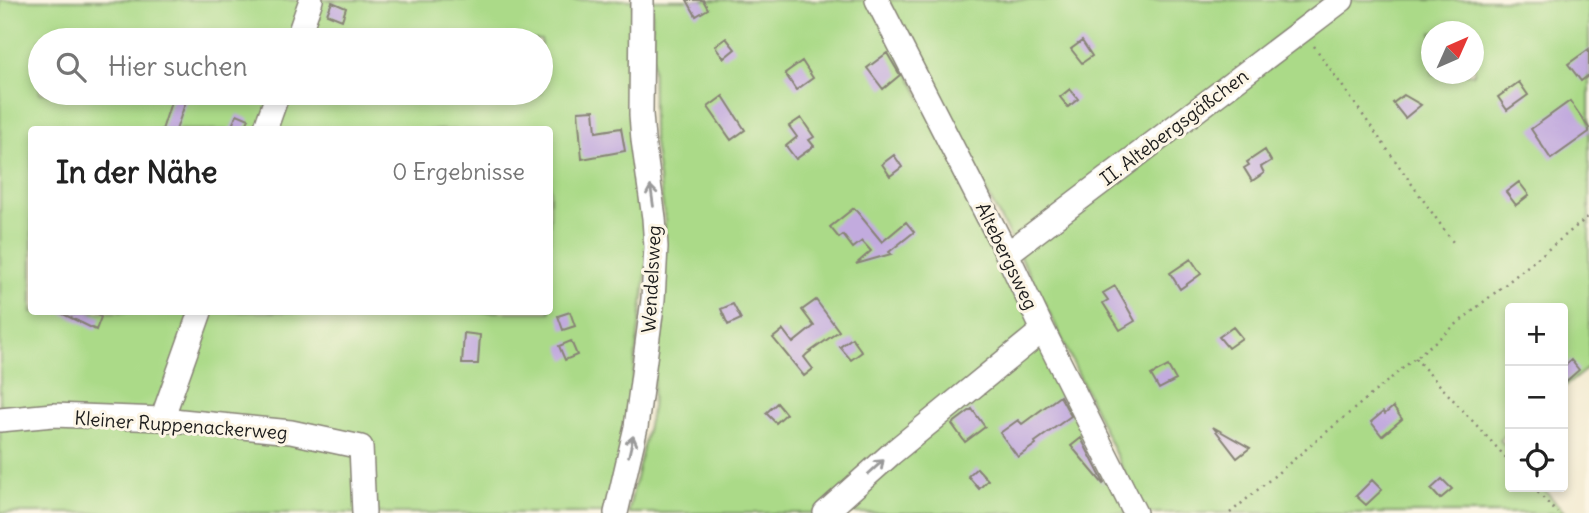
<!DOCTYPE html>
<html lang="de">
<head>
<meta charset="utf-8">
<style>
	body { margin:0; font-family:Delius,sans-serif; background:#f2f2f2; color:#222 }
	.controls { position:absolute; right:21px; bottom:21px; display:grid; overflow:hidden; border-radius:7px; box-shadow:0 4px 10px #0003 }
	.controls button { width:63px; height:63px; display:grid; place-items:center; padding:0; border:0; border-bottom:2px solid #e0e0e0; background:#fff; color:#222; font:35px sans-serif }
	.compass { position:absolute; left:1421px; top:21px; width:63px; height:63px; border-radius:50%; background:#fff; box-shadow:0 4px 10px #0003; rotate:45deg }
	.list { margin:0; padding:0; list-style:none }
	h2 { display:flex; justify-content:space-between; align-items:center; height:91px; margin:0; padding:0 28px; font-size:30px }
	h2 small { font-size:23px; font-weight:400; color:#767676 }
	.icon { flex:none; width:38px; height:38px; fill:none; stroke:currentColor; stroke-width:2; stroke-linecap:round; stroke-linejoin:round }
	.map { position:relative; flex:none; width:1589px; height:513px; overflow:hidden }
	.search { position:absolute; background:#fff; box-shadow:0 4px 10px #0003; left:28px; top:28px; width:525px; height:77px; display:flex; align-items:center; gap:18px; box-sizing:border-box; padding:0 24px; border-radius:38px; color:#767676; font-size:26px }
	.panel { position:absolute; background:#fff; box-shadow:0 4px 10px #0003; left:28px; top:126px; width:525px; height:189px; border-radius:7px }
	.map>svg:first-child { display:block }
	.green { fill:#abda88; stroke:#647b52; stroke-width:2; fill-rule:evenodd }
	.building { fill:#c2abde }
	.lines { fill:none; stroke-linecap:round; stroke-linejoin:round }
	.minor-casing { stroke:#878376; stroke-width:26 }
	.path { stroke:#878376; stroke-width:2.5; stroke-dasharray:2 5; stroke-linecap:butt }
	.minor { stroke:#fff; stroke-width:23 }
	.oneway { stroke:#999 }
	.labels { text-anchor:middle; stroke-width:6; stroke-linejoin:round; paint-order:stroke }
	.street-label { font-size:19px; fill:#1c1c1c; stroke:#fcf5e5 }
</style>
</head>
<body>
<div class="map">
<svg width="1589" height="513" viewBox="0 0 1589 513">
	<rect width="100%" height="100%" fill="#fcf5e5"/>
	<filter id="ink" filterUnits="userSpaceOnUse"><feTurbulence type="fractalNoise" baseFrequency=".0143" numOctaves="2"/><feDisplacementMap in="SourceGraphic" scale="14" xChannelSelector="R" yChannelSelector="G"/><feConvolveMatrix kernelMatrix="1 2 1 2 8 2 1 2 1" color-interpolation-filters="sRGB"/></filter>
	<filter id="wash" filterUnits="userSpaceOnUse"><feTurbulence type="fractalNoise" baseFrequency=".00686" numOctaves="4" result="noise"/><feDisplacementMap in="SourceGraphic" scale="28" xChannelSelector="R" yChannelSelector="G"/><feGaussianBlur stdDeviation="1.57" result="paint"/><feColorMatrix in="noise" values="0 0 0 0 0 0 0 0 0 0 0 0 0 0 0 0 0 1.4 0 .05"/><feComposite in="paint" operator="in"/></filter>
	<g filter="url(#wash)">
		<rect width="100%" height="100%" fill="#f2ead0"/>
		<path class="green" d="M0,0H633L649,216L647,267L626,430L608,513H0ZM40,40H541V93H40ZM32,130H550V312H32Z
			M652,0H871L1135,513H628L652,408L665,220L653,137Z
			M887,0H1589V367L1563,388V308H1510V431L1500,440L1510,451V487H1542L1565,513H1143L1053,320ZM1432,32H1474V74H1432Z"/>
		<g id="blocks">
			<path class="building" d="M687,0H703L708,9L696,16Z
				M332,2L346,8L342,20L327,14Z
				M726,38L735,49L724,58L715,46Z
				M1082,41L1092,56L1082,63L1071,49Z
				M1589,49V75L1581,81L1568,64Z
				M887,53L900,75L883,89L867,68Z
				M802,61L813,78L796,90L785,73Z
				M1519,82L1528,95L1507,110L1498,97Z
				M1070,89L1078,99L1068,107L1060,97Z
				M1404,95L1421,105L1405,118L1393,103Z
				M173,96L186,101L176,130H162Z
				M723,96L745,130L731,140L708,107Z
				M1570,101L1589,128V132L1551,159L1531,129Z
				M594,110L596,132L621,128L625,151L582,159L578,111Z
				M237,114L249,119L244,130H230Z
				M801,118L814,137L809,140L814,146L796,159L786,146L797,137L789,126Z
				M1265,150L1271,161L1261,167L1264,173L1252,181L1244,168L1249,165L1247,162Z
				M894,155L902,167L890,176L882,164Z
				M1519,182L1529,195L1516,205L1506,192Z
				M854,208L882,242L906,222L914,232L889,252L891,254L856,264L871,251L862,241L853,248L843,235L839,238L830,227Z
				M1191,259L1201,274L1180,289L1170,273Z
				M1115,286L1135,321L1120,330L1103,303L1108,300L1103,293Z
				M816,300L839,331L807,354L804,357L813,369L804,376L773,338L783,330L793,343L814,326L802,310Z
				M733,304L741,319L728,325L721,309Z
				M59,312H89L101,317L96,330Z
				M570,312L575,326L563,330L558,316Z
				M1233,327L1242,338L1228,348L1219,337Z
				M464,333L480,335L478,364H462Z
				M852,338L862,352L851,360L840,347Z
				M571,341L577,355L565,360L559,346Z
				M1571,360L1579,370L1563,384V367Z
				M1168,366L1176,380L1159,389L1151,375Z
				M1060,396L1071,416L1035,442L1036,444L1018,457L1000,433L1018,420L1022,424Z
				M777,403L786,414L776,423L766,413Z
				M1393,407L1402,419L1382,436L1371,422L1383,412L1385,414Z
				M972,409L985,427L965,442L952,424Z
				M1213,427L1250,448L1237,458Z
				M1081,438L1104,483L1103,484L1071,446Z
				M977,468L988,480L979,489L968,476Z
				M1442,479L1452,489L1440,499L1431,489Z
				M1372,480L1382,490L1366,505L1356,496Z"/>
		</g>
	</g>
	<g filter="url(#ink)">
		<use href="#blocks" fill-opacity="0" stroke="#878376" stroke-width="2"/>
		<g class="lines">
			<g class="minor-casing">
				<path id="minor" d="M877,0L1007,254L1043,330L1135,513
					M297,40L311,0
					M265,130L278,93
					M1007,254L1342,0
					M162,419L200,312
					M0,420L53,415L162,419L291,432L361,447L364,513
					M616,513L636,427L653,299L656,247L654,218L643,140L641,114L642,0
					M825,513L891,454L1043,330"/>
			</g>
			<path class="path" d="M1314,46L1455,245
				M1415,358L1510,462
				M1533,487L1557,513
				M1230,513L1415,358L1589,216"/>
			<use href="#minor" class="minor"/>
		</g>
		<defs><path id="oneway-shaft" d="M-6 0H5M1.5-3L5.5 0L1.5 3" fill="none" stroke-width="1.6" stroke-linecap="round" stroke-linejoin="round" transform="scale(1.75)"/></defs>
		<g class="oneway">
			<use href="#oneway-shaft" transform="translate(652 196) rotate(-98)"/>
			<use href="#oneway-shaft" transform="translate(631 446) rotate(-77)"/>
			<use href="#oneway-shaft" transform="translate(876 467) rotate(-42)"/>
		</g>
	</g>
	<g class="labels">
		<g class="street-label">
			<text transform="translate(1174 127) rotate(-37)" y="7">II. Altebergsgäßchen</text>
			<text transform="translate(1007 256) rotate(64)" y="7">Altebergsweg</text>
			<text transform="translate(651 279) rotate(-87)" y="7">Wendelsweg</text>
			<text transform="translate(181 425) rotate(4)" y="7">Kleiner Ruppenackerweg</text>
		</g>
	</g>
</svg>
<div class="controls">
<button>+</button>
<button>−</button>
<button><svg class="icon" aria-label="locate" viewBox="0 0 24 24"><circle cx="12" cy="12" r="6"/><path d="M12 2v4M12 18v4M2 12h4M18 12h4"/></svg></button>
</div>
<svg class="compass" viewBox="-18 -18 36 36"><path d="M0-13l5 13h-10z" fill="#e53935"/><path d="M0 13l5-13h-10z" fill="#767676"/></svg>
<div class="search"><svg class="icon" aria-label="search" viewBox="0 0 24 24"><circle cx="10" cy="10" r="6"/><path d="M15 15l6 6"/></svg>Hier suchen</div>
<section class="panel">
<h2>In der Nähe<small>0 Ergebnisse</small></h2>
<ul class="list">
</ul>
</section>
</div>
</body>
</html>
